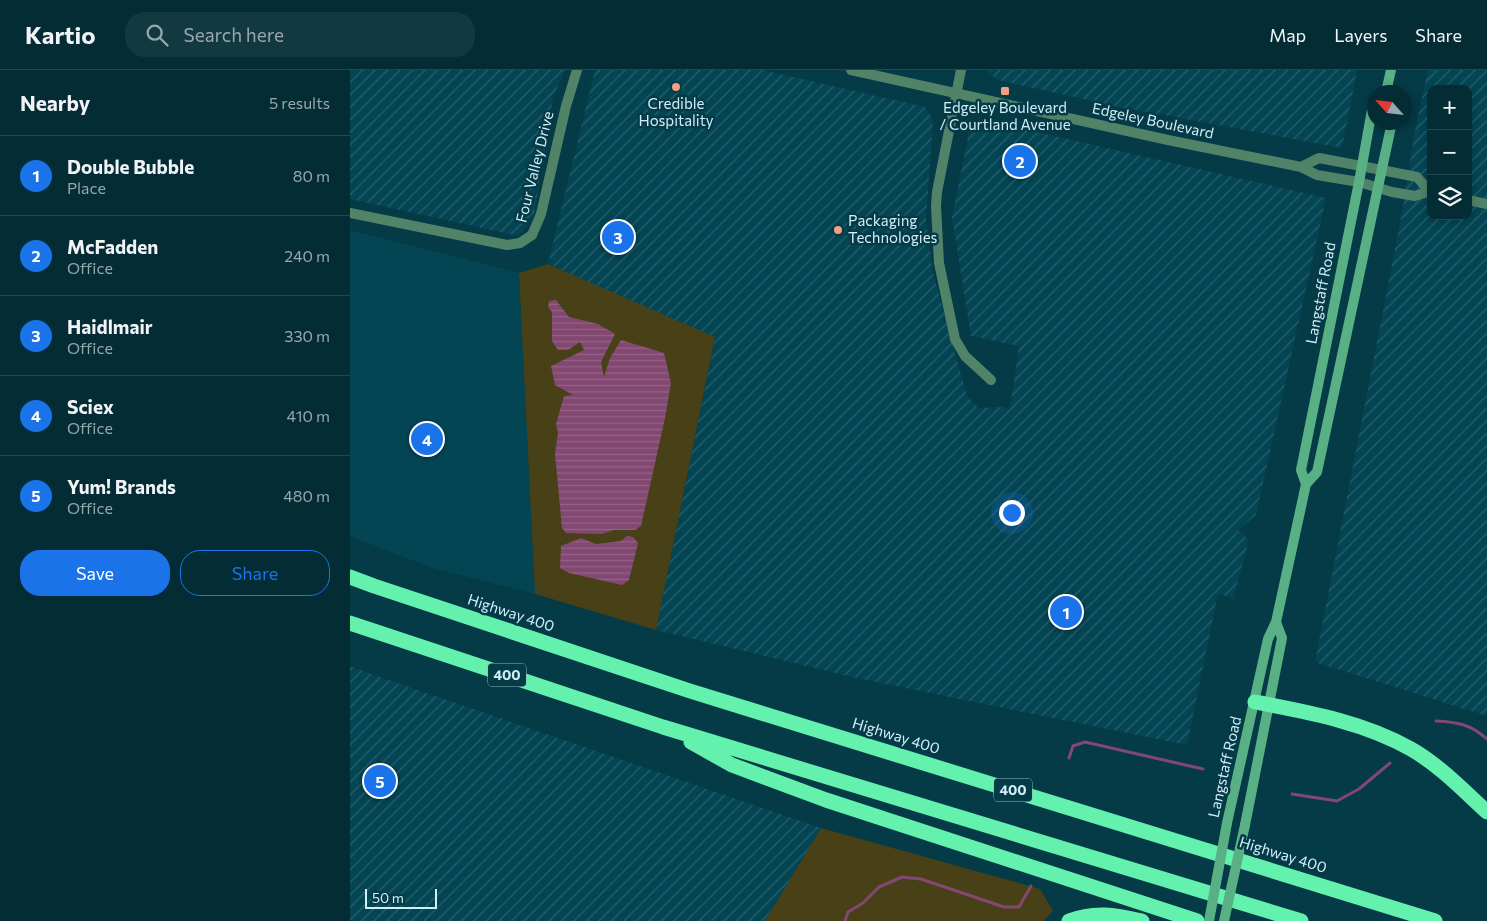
<!DOCTYPE html>
<html lang="en">
<head>
<meta charset="utf-8">
<style>
	body { margin:0; font-family:Commissioner,sans-serif; background:#123841; color:#f1f3f6 }
	.controls { position:absolute; right:15px; top:15px; display:grid; overflow:hidden; border-radius:10px; box-shadow:0 2px 8px #0003 }
	.controls button { width:45px; height:45px; display:grid; place-items:center; padding:0; border:0; border-bottom:1px solid #254850; background:#042c35; color:#f1f3f6; font:25px sans-serif }
	.compass { position:absolute; left:1017px; top:15px; width:45px; height:45px; border-radius:50%; background:#042c35; box-shadow:0 2px 8px #0003; rotate:297deg }
	.scale { position:absolute; left:15px; bottom:12px; width:72px; box-sizing:border-box; padding-left:5px; border:2px solid #cfeef8; border-top:0; font-size:14px; line-height:18px; white-space:nowrap; color:#cfeef8; -webkit-text-stroke:4px #053a47; paint-order:stroke }
	.you { position:absolute; left:661px; top:442px; width:18px; height:18px; margin:-12px; border:4px solid #fff; border-radius:50%; background:#1a73e8; box-shadow:0 0 0 8px #1a73e833 }
	.badge { display:grid; place-items:center; width:32px; height:32px; border-radius:50%; background:#1a73e8; color:#fff; font-size:16px; font-weight:700 }
	.pin { position:absolute; translate:-50% -50%; border:2px solid #fff; box-shadow:0 1px 5px #0006 }
	.list { margin:0; padding:0; list-style:none }
	h2 { display:flex; justify-content:space-between; align-items:center; height:65px; margin:0; padding:0 20px; font-size:21px }
	h2 small { font-size:16px; font-weight:400; color:#97a7ad }
	.list li { display:grid; grid-template-columns:32px 1fr auto; gap:15px; align-items:center; box-sizing:border-box; height:80px; padding:0 20px; border-top:1px solid #254850 }
	.list b { display:block; font-size:19px; white-space:nowrap }
	.list p { margin:0; font-size:16px; white-space:nowrap; color:#97a7ad }
	.list em { font-size:16px; font-style:normal; color:#97a7ad }
	.actions { display:flex; gap:10px; padding:15px 20px }
	.actions a { flex:1; padding:11px 0; border:1px solid #1a73e8; border-radius:20px; text-align:center; font-size:18px; color:#1a73e8 }
	.actions .main { background:#1a73e8; color:#fff }
	.icon { flex:none; width:28px; height:28px; fill:none; stroke:currentColor; stroke-width:2; stroke-linecap:round; stroke-linejoin:round }
	.map { position:relative; flex:none; width:1137px; height:851px; overflow:hidden }
	header { display:flex; align-items:center; gap:30px; box-sizing:border-box; height:70px; padding:0 25px; background:#042c35; border-bottom:1px solid #254850 }
	header strong { font-size:24px }
	nav { display:flex; gap:28px; margin-inline-start:auto; font-size:18px }
	.search { width:350px; height:45px; background:#123841; display:flex; align-items:center; gap:12px; box-sizing:border-box; padding:0 18px; border-radius:20px; color:#97a7ad; font-size:19px }
	main { display:flex }
	aside { flex:1; background:#042c35 }
	.map>svg:first-child { display:block }
	.built { fill:#044554 }
	.industrial { fill:url(#industrial-furrows); fill-rule:evenodd }
	.grass { fill:#484118 }
	.water { fill:url(#water-rules) }
	.lines { fill:none; stroke-linecap:round; stroke-linejoin:round }
	.stream { stroke:#834871; stroke-width:3 }
	.minor { stroke:#508368; stroke-width:10 }
	.tertiary { stroke:#508368; stroke-width:10 }
	.secondary { stroke:#5ab085; stroke-width:10 }
	.motorway { stroke:#64f1ae; stroke-width:15 }
	.secondary-bridge { stroke:#5ab085; stroke-width:10 }
	.poi-dot { fill:#f39f83; stroke:#053a47; stroke-width:2 }
	.labels { text-anchor:middle; stroke-width:5; stroke-linejoin:round; paint-order:stroke }
	.shield { fill:#053a47; stroke:#92b8c3; stroke-width:1 }
	.shield-label { font-size:14px; font-weight:bold; fill:#cfeef8 }
	.poi-label { font-size:15px; fill:#cfeef8; stroke:#053a47 }
	.street-label { font-size:15px; fill:#cfeef8; stroke:#053a47 }
</style>
</head>
<body>
<header>
<strong>Kartio</strong>
<div class="search"><svg class="icon" aria-label="search" viewBox="0 0 24 24"><circle cx="10" cy="10" r="6"/><path d="M15 15l6 6"/></svg>Search here</div>
<nav><a>Map</a><a>Layers</a><a>Share</a></nav>
</header>
<main>
<aside>
<h2>Nearby<small>5 results</small></h2>
<ul class="list">
<li><span class="badge">1</span><div><b>Double Bubble</b><p>Place</p></div><em>80 m</em></li>
<li><span class="badge">2</span><div><b>McFadden</b><p>Office</p></div><em>240 m</em></li>
<li><span class="badge">3</span><div><b>Haidlmair</b><p>Office</p></div><em>330 m</em></li>
<li><span class="badge">4</span><div><b>Sciex</b><p>Office</p></div><em>410 m</em></li>
<li><span class="badge">5</span><div><b>Yum! Brands</b><p>Office</p></div><em>480 m</em></li>
</ul>
<div class="actions"><a class="main">Save</a><a>Share</a></div>
</aside>
<div class="map">
<svg width="1137" height="851" viewBox="0 0 1137 851">
	<defs>
		<pattern id="industrial-furrows" width="10" height="10" patternUnits="userSpaceOnUse" patternTransform="scale(1.25)"><rect width="10" height="10" fill="#044554"/><path d="M-1 1l2-2M0 10L10 0M9 11l2-2" fill="none" stroke="#28606d"/></pattern>
		<pattern id="water-rules" width="6" height="5" patternUnits="userSpaceOnUse" patternTransform="scale(1.25)"><rect width="6" height="5" fill="#834871"/><path d="M0 2.5h6" fill="none" stroke="#946386"/></pattern>
	</defs>
	<rect width="100%" height="100%" fill="#053a47"/>
	<path class="built" d="M0,160L169,203L185,524L82,498L0,466Z"/>
	<path class="industrial" d="M0,0H215L203,28L184,145L169,166L0,129Z
		M245,0H412L575,37L583,50L576,150L583,203L617,326L628,338L650,337L660,339L669,276L621,266L602,148L620,57L630,49L976,128L906,445L888,460L899,470L883,529L868,523L837,675L511,609L306,560L365,268L198,194Z
		M637,0H1007L992,78L770,37L647,10Z
		M1078,0H1137V646L965,592L1052,143L1064,66ZM1081,19H1118V146H1081Z
		M0,596L21,604L471,758L415,851H3L0,850Z"/>
	<path class="grass" d="M198,194L365,267L306,560L185,524L169,203Z
		M471,758L690,819L703,841L694,851H415Z"/>
	<path class="water" d="M206,230L219,247L248,254L265,264L251,292L254,307L260,288L271,270L314,283L321,313L315,348L291,456L285,460H264L252,464L216,463L212,458L205,384L208,363L206,354L214,326L223,325L205,315L201,296L234,280L230,272L218,280H208L202,271V242L198,237L199,231Z
		M277,466L283,467L288,473L279,510L272,515L219,503L210,498L211,476L231,468L246,474L271,471Z"/>
	<g class="lines">
		<path class="stream" d="M1086,651C1107,652 1120,654 1137,669
			M719,688L723,676L735,672L853,699
			M942,724L987,731L1009,719L1040,693
			M495,851L498,842L513,833L529,817L552,807L571,809L654,837H669L681,816"/>
		<path class="minor" d="M611,0L587,122L586,136L589,193L605,269L615,286L641,310
			M0,143L157,175L170,173L182,165L191,144L216,36L227,0"/>
		<path class="tertiary" d="M501,0L818,70L951,97L967,105L1009,112L1042,122L1065,126L1078,122
			M951,97L969,88L1011,96L1067,107L1081,123
			M1118,130L1137,134"/>
		<path class="secondary" d="M1036,22L1041,0
			M956,414L967,402L1042,52
			M877,753L918,569L926,552L953,428L956,414L951,400L1009,112L1022,40L1024,38
			M895,755L932,568L926,552"/>
		<path class="motorway" d="M0,507L24,516L340,621L1085,851
			M0,553L313,657L951,851
			M905,632C957,642 1014,652 1061,679C1089,695 1113,720 1137,742
			M341,672L382,695L476,730L847,851
			M719,851C745,841 765,845 792,851"/>
		<path class="secondary-bridge" d="M859,851L877,753
			M874,851L895,755"/>
	</g>
	<g class="poi-dot">
		<circle cx="326" cy="17" r="5"/>
		<rect x="650" y="16" width="10" height="10" rx="2.5"/>
		<circle cx="488" cy="160" r="5"/>
	</g>
	<g class="labels">
		<g class="shield">
			<rect x="138" y="593.5" width="38" height="23" rx="4"/>
			<rect x="644" y="708.5" width="38" height="23" rx="4"/>
		</g>
		<g class="shield-label">
			<text x="157" y="610">400</text>
			<text x="663" y="725">400</text>
		</g>
		<g class="poi-label">
			<text x="326" y="39">Credible<tspan x="326" dy="17">Hospitality</tspan></text>
			<text x="655" y="43">Edgeley Boulevard<tspan x="655" dy="17">/ Courtland Avenue</tspan></text>
			<text x="498" y="156" text-anchor="start">Packaging<tspan x="498" dy="17">Technologies</tspan></text>
		</g>
		<g class="street-label">
			<text transform="translate(803 51) rotate(12)" y="5">Edgeley Boulevard</text>
			<text transform="translate(185 97) rotate(-76)" y="5">Four Valley Drive</text>
			<text transform="translate(971 223) rotate(-79)" y="5">Langstaff Road</text>
			<text transform="translate(161 543) rotate(18)" y="5">Highway 400</text>
			<text transform="translate(546 666) rotate(17)" y="5">Highway 400</text>
			<text transform="translate(875 697) rotate(-77)" y="5">Langstaff Road</text>
			<text transform="translate(933 785) rotate(17)" y="5">Highway 400</text>
		</g>
	</g>
</svg>
<div class="controls">
<button>+</button>
<button>−</button>
<button><svg class="icon" aria-label="layers" viewBox="0 0 24 24"><path d="M12 4l9 5-9 5-9-5zM3 14l9 5 9-5"/></svg></button>
</div>
<svg class="compass" viewBox="-18 -18 36 36"><path d="M0-13l5 13h-10z" fill="#e53935"/><path d="M0 13l5-13h-10z" fill="#97a7ad"/></svg>
<div class="scale">50 m</div>
<div class="you"></div>
<div class="pin badge" style="left:716px;top:542px">1</div>
<div class="pin badge" style="left:670px;top:91px">2</div>
<div class="pin badge" style="left:268px;top:167px">3</div>
<div class="pin badge" style="left:77px;top:369px">4</div>
<div class="pin badge" style="left:30px;top:711px">5</div>
</div>
</main>
</body>
</html>
